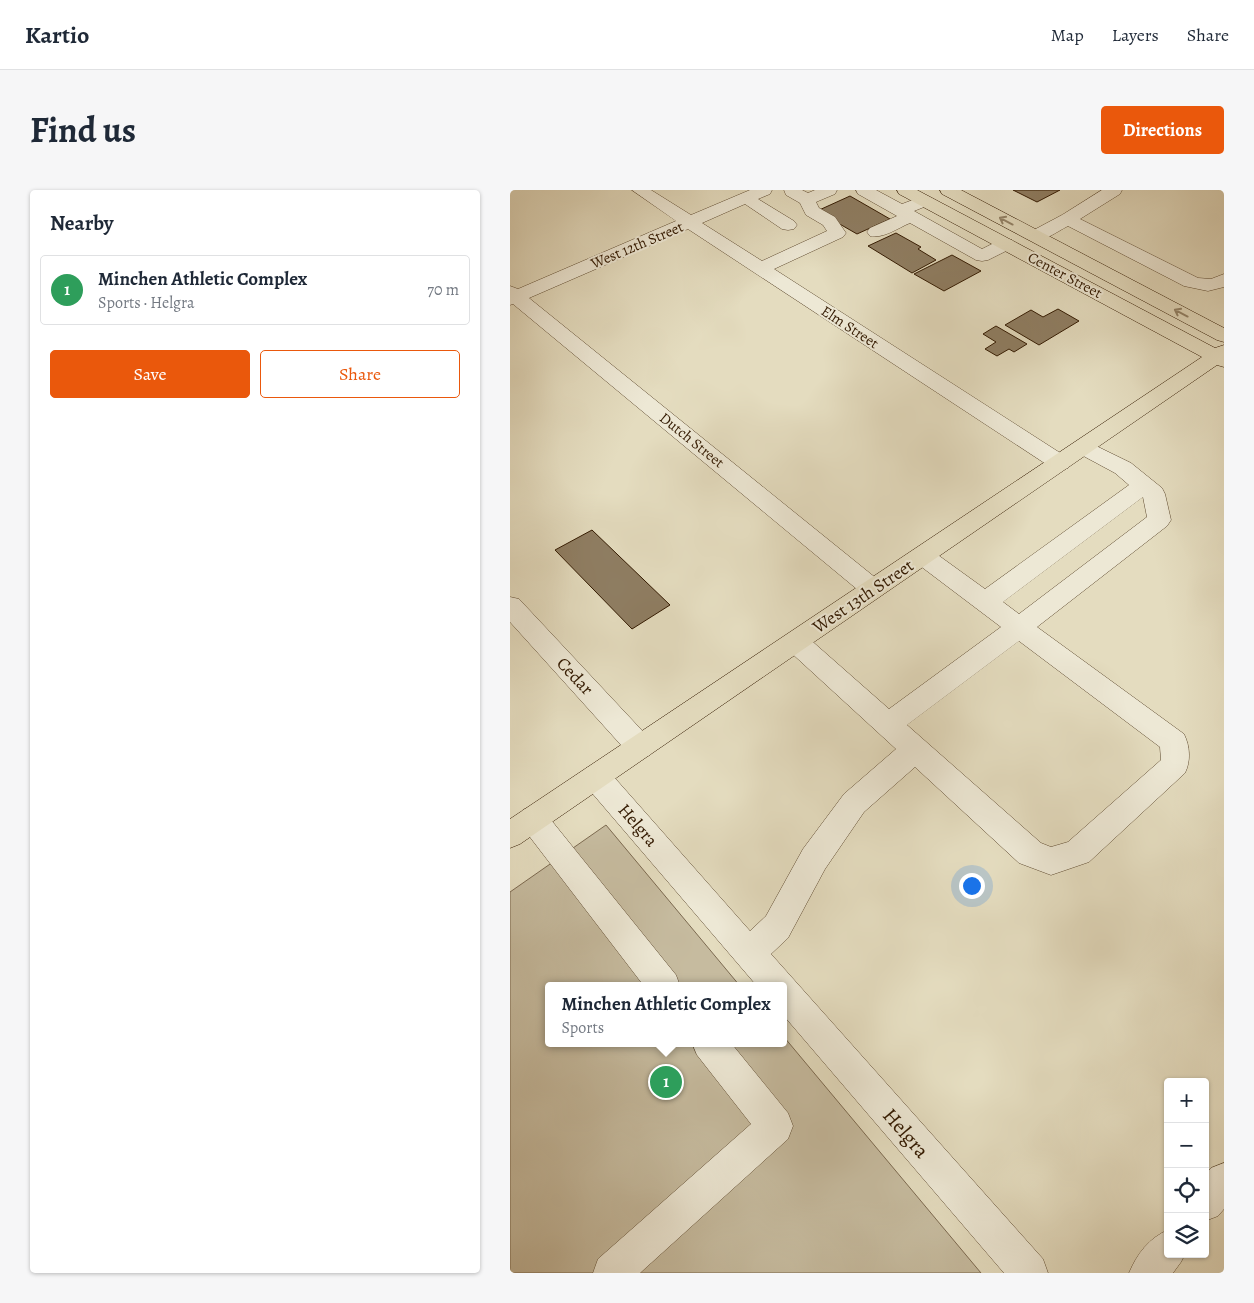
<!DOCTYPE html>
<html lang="en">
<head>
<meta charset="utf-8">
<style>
	body { margin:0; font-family:Alegreya,serif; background:#f6f6f7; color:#1f2937 }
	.controls { position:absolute; right:15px; bottom:15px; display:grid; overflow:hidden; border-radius:5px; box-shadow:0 1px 4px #0004 }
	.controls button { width:45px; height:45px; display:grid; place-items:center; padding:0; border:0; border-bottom:1px solid #e0e1e3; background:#fff; color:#1f2937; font:25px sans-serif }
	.you { position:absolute; left:461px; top:695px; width:18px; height:18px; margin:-12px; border:4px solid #fff; border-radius:50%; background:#1a73e8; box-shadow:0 0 0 8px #1a73e833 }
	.badge { display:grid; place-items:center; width:32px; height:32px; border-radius:50%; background:#ea580c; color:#fff; font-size:16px; font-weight:700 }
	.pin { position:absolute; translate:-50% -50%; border:2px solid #fff; box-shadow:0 1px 5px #0006 }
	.popup { position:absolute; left:35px; top:792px; width:242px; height:65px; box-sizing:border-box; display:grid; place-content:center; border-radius:5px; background:#fff; filter:drop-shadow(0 1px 4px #0005); font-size:16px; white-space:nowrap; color:#747a83 }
	.popup b { font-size:19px; color:#1f2937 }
	.popup::after { content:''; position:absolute; left:50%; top:100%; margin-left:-10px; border:10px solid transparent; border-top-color:#fff }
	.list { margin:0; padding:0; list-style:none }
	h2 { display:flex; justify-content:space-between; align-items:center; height:65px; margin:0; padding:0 20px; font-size:21px }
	h2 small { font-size:16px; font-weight:400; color:#747a83 }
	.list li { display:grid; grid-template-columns:32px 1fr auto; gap:15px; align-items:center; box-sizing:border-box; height:70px; margin:0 10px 10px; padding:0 10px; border:1px solid #e0e1e3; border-radius:5px }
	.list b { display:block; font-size:19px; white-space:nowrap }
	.list p { margin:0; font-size:16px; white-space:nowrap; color:#747a83 }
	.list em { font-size:16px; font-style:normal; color:#747a83 }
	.actions { display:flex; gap:10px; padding:15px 20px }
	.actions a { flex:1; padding:11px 0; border:1px solid #ea580c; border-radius:5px; text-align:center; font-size:18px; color:#ea580c }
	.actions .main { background:#ea580c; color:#fff }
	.icon { flex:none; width:28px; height:28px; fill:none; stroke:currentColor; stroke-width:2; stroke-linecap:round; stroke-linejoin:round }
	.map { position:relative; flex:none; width:714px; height:1083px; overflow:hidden; border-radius:5px }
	header { display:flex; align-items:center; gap:30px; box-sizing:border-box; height:70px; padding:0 25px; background:#fff; border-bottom:1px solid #e0e1e3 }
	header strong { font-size:24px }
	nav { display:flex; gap:28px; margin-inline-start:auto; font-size:18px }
	.intro { display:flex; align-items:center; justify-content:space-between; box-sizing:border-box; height:120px; padding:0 30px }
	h1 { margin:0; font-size:35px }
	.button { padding:12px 22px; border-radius:5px; background:#ea580c; color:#fff; font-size:18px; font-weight:700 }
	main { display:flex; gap:30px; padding:0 30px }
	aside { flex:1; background:#fff; border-radius:5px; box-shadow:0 1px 4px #0004 }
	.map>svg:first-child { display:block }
	.green { fill:#c6bb9f; stroke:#7c6a50 }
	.building { fill:#8f7e63; stroke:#321900 }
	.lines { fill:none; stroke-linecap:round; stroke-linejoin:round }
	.minor-casing { stroke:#5e4a30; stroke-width:1 }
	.major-casing { stroke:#321900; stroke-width:1 }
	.minor { fill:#ede8d5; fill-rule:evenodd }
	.major { fill:#e4dcbf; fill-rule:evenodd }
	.oneway { stroke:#948469 }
	.labels { text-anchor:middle; stroke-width:4; stroke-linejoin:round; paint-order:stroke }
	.far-street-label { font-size:15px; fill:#321900; stroke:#ede8d5 }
	.street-label { font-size:18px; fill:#321900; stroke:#ede8d5 }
	.near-street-label { font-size:21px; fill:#321900; stroke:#ede8d5 }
</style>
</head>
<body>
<header>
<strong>Kartio</strong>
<nav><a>Map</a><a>Layers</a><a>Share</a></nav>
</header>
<div class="intro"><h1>Find us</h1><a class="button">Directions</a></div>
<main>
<aside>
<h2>Nearby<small></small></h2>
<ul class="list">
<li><span class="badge" style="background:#2e9e5b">1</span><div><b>Minchen Athletic Complex</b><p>Sports · Helgra</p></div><em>70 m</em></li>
</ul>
<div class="actions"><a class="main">Save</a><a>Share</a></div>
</aside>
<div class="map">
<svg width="714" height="1083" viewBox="0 0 714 1083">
	<rect width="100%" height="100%" fill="#e4dcbf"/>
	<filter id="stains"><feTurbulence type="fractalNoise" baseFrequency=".004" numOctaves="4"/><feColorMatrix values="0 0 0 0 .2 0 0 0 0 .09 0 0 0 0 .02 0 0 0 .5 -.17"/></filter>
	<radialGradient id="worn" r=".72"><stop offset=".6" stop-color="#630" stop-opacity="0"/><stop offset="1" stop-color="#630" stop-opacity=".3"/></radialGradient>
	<path class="green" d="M96,635L230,796H38V853H274V847L471,1083H0V702Z"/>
	<path class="building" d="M503,0H550L527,12Z
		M340,6L380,29L347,44L307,21Z
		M386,43L411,57L408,59L426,70L402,83L358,56Z
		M442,65L471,81L434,101L404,84Z
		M548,119L569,131L529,155L495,135L521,120L533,127Z
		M486,136L517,154L504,162L499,159L487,166L475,159L486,152L473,144Z
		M82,340L160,415L122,439L45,360Z"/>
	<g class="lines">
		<g class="minor-casing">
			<path id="minor" d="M122,0H141L181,25L240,0H262L260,4L248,9L284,31L287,35L284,39L278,40L272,39L235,14L192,33L252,71L317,41L313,35L296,25L290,13L276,5L274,0H292L298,3L305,0H327L325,4L306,12L309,18L325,27L336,43L333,47L264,79L558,268L561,273L558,278L550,280L542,278L178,39L19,108L372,393L375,399L372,405L363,408L354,405L3,114L0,115V96L8,99L166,31Z
				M346,0H366L392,14L408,8L414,9L416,13L414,17L404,21L472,59L490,50L496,49L502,50L505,54L502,58L478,70L472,71L466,70L400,33C388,38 373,49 360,46L357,42L360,38L387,26L348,4Z
				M592,0H612L610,4L570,29L688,88L701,89L714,84V97L698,101L674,96L558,36C546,42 533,53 520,50L517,46L520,42L552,25Z
				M574,250L621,273L652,298L655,304L661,330L657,336L527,437L674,544C680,556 681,571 675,583L579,672L541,685L509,673L405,577L354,622L315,679L278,748L261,764L533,1069L538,1083H494L274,826V796H247L76,596L72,587L76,578L86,575L96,578L240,741L256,726L293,659L334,604L386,559L277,459L273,452L277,445L286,442L295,445L379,519L491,437L405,372L401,366L405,360L413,357L421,360L475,399L619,295L605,283L566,262L563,257L566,252ZM633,307L637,327L509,424L493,412ZM509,451L650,557L651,570L558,652L541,657L531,653L397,535Z
				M0,407L9,409L140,549L144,557L140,565L130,569L120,565L0,432Z
				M23,616L33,620L166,785L170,796H134L13,638L8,629L13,620Z
				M182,853H221L278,923L283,936L278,949L130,1083H83L88,1069L241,934L187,865Z
				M714,973V1019L708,1026L695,1031V985L701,978Z
				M658,1040V1064H675L671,1072L663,1083H619C627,1064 639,1048 658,1040Z"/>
		</g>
		<g class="major-casing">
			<path id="major" d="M387,0H407L705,158L714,155V177L707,175L10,654L0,658V629L692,167L389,4Z
				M430,0H451L714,138V152L707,150L432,4Z"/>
		</g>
		<use href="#minor" class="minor"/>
		<use href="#major" class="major"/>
	</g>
	<defs><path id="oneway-shaft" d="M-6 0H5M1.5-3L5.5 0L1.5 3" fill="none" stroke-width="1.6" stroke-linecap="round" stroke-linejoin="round" transform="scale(1.25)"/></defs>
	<g class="oneway">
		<use href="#oneway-shaft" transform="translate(496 31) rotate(-152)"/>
		<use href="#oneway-shaft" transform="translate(671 123) rotate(-152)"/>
	</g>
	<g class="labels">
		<g class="far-street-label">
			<text transform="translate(127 55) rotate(-23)" y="5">West 12th Street</text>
			<text transform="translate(555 85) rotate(28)" y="5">Center Street</text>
			<text transform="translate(340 137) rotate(33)" y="5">Elm Street</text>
			<text transform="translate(182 250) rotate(39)" y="5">Dutch Street</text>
		</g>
		<g class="street-label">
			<text transform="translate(353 406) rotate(-34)" y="6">West 13th Street</text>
			<text transform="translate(65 486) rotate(47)" y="6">Cedar</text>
			<text transform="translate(128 635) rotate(49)" y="6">Helgra</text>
		</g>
		<g class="near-street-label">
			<text transform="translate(396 943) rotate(49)" y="7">Helgra</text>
		</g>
	</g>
	<rect width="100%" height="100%" filter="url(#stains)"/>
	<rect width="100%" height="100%" fill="url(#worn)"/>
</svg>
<div class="controls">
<button>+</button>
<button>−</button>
<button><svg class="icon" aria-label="locate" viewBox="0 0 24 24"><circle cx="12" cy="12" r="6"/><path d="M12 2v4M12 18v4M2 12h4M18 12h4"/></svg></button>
<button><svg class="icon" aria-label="layers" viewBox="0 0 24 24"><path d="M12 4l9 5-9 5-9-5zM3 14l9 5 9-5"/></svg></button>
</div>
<div class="you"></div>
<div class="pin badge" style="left:156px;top:892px;background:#2e9e5b">1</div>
<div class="popup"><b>Minchen Athletic Complex</b>Sports</div>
</div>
</main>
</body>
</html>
